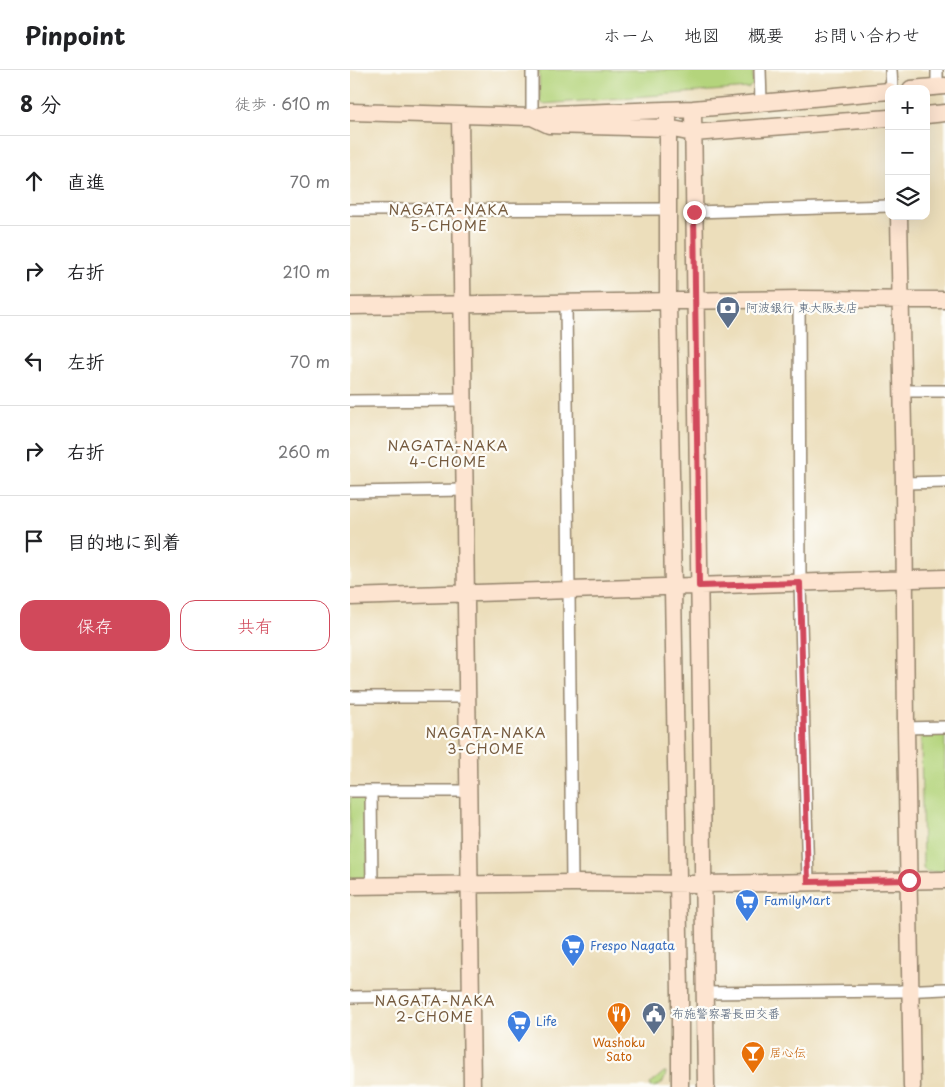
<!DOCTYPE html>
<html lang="ja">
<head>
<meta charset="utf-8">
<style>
	body { margin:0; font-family:"Playpen Sans","Klee One",sans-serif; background:#f6f6f6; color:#202124 }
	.controls { position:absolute; right:15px; top:15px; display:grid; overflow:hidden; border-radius:10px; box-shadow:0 5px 20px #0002 }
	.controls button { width:45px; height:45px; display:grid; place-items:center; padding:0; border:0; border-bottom:1px solid #e0e0e0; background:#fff; color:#202124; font:25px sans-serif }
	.stop { position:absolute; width:15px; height:15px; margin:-11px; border:4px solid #d1495b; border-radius:50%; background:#fff }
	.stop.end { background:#d1495b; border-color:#fff; box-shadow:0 1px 5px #0008 }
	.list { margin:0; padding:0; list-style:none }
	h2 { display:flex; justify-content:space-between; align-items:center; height:65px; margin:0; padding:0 20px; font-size:21px }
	h2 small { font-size:16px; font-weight:400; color:#757577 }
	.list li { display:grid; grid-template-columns:32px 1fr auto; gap:15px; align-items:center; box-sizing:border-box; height:90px; padding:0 20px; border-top:1px solid #e0e0e0 }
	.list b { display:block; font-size:19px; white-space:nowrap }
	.list em { font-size:16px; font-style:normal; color:#757577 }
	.actions { display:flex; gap:10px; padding:15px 20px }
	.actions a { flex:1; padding:11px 0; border:1px solid #d1495b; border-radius:15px; text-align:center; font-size:18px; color:#d1495b }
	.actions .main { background:#d1495b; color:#fff }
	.icon { flex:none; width:28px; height:28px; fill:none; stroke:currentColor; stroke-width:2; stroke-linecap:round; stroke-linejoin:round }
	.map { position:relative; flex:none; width:595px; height:1017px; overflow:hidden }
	header { display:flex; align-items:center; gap:30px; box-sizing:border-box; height:70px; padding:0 25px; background:#fff; border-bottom:1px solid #e0e0e0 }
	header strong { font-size:24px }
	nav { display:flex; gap:28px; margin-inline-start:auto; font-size:18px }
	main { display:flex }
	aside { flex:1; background:#fff }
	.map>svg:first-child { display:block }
	.green { fill:#b4d47c; stroke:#787f4d }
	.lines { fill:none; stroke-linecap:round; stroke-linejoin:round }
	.street-casing { stroke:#94846c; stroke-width:14 }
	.secondary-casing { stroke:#94846c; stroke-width:19 }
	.street { stroke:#fff; stroke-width:11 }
	.secondary { stroke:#fde4d0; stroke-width:16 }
	.route { stroke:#d1495b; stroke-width:6 }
	.labels { text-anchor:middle; stroke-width:4.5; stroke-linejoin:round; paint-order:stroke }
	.service-label { font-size:12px; fill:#4e5e75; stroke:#fdfcf7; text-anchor:start }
	.shop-label { font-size:12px; fill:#366cbe; stroke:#fdfcf7; text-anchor:start }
	.food-label { font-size:12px; fill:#c56008; stroke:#fdfcf7 }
	.neighbourhood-label { font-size:14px; letter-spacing:1px; fill:#755a3e; stroke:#fdfcf7 }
</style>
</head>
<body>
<header>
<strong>Pinpoint</strong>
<nav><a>ホーム</a><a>地図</a><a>概要</a><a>お問い合わせ</a></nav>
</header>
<main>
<aside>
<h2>8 分<small>徒歩 · 610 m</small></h2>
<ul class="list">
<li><svg class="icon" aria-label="ahead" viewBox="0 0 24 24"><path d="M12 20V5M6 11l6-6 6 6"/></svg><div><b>直進</b></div><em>70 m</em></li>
<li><svg class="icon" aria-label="right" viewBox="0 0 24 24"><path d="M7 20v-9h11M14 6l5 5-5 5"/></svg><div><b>右折</b></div><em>210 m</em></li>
<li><svg class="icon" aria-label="left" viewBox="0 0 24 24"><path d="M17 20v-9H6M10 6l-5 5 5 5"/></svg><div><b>左折</b></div><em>70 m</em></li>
<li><svg class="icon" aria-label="right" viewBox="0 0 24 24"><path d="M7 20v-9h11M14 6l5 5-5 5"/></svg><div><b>右折</b></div><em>260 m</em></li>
<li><svg class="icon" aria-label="arrive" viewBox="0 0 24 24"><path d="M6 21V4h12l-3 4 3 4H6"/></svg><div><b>目的地に到着</b></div></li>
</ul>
<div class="actions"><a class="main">保存</a><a>共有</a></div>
</aside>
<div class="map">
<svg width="595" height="1017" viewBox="0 0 595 1017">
	<rect width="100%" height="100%" fill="#fdfcf7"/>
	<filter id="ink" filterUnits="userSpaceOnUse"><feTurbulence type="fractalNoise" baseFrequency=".02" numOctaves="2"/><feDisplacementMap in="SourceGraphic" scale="10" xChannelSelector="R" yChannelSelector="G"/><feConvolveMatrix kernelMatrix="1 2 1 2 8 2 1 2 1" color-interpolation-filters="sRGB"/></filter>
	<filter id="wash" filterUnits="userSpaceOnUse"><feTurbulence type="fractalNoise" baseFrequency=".0096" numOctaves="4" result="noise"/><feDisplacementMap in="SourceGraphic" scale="20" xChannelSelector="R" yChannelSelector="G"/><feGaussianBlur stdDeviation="1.12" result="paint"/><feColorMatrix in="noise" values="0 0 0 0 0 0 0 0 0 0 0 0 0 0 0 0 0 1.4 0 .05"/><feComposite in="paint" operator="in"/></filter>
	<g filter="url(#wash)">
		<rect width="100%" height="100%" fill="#ecdebb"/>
		<path class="green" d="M189,0H403V14L399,18L193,34L190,32Z
			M575,662H595V802H576L573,797L571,668Z
			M0,727H10L16,733L18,803L13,809H0Z
			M314,1002H316C315,1013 310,1017 300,1017V1014Z"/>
	</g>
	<g filter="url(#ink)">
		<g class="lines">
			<g class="street-casing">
				<path id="street" d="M182,0V47
					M410,0L411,32
					M541,0L542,19
					M587,0V16
					M0,140L317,139
					M344,142L539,136
					M449,229L450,513L458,812
					M216,233L222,813
					M553,321H595
					M0,331L114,330
					M554,413L595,412
					M0,422L114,420
					M0,627H118
					M556,658L595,657
					M0,721H119
					M21,721L22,815
					M355,923L550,921L595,919
					M0,927L122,925"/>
			</g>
			<g class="secondary-casing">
				<path id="secondary" d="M561,19L595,16
					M343,39L356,1017
					M318,40V231L330,923V1017
					M0,42L182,47L201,44L343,39L539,21
					M110,45L122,1017
					M576,45L595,43
					M184,48L199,55L318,58L343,63L539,48
					M549,146L554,413L556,658L562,1017
					M0,236L449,229L595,230
					M0,527L595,508
					M0,816L222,813L353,814L595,810"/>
			</g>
			<use href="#street" class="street"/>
			<use href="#secondary" class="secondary"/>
		</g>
	</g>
	<g class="lines" filter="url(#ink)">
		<path class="route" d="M344,142L349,516L450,513L458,812L559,810"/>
	</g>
	<defs>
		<g id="bank-pin" transform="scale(1.25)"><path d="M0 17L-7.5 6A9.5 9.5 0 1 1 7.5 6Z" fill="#5c6f8a" stroke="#fdfcf7"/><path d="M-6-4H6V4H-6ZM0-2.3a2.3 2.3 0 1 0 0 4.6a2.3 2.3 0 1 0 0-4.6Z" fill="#fff"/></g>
		<g id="supermarket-pin" transform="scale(1.25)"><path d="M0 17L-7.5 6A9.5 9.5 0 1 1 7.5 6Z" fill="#3f7fe0" stroke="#fdfcf7"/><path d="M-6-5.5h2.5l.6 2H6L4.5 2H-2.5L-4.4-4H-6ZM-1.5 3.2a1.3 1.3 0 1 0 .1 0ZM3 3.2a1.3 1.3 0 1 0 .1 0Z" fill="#fff"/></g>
		<g id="restaurant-pin" transform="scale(1.25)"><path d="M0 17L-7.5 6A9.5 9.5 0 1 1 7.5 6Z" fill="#e8710a" stroke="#fdfcf7"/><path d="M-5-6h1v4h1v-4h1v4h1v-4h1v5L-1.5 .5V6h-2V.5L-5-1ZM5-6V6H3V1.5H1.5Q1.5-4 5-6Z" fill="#fff"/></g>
		<g id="civic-pin" transform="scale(1.25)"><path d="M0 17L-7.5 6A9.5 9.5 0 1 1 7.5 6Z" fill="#5c6f8a" stroke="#fdfcf7"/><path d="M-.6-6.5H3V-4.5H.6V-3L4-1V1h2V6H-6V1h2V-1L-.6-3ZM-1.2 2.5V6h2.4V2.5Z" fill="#fff"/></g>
		<g id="bar-pin" transform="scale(1.25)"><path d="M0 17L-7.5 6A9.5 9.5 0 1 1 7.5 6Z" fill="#e8710a" stroke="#fdfcf7"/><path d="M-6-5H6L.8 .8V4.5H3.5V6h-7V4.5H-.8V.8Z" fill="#fff"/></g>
	</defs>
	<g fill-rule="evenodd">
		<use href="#bank-pin" x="378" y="238"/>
		<use href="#supermarket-pin" x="397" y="831"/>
		<use href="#supermarket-pin" x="223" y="876"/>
		<use href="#restaurant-pin" x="269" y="944"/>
		<use href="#civic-pin" x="304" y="944"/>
		<use href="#supermarket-pin" x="169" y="952"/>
		<use href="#bar-pin" x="403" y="983"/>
	</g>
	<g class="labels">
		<g class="service-label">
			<text x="396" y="242">阿波銀行 東大阪支店</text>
			<text x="322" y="948">布施警察署長田交番</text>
		</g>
		<g class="shop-label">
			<text x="414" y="835">FamilyMart</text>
			<text x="240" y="880">Frespo Nagata</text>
			<text x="186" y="956">Life</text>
		</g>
		<g class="food-label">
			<text x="269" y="977">Washoku<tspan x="269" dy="14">Sato</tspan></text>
			<text x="420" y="987" text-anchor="start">居心伝</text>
		</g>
		<g class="neighbourhood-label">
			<text x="99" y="145">NAGATA-NAKA<tspan x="99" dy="16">5-CHOME</tspan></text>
			<text x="98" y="381">NAGATA-NAKA<tspan x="98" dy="16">4-CHOME</tspan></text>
			<text x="136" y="668">NAGATA-NAKA<tspan x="136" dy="16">3-CHOME</tspan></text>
			<text x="85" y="936">NAGATA-NAKA<tspan x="85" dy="16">2-CHOME</tspan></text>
		</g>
	</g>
</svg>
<div class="controls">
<button>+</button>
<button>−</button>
<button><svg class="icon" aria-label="layers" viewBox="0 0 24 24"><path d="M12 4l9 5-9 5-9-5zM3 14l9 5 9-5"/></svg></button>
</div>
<div class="stop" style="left:559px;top:810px"></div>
<div class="stop end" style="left:344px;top:142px"></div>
</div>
</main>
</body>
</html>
